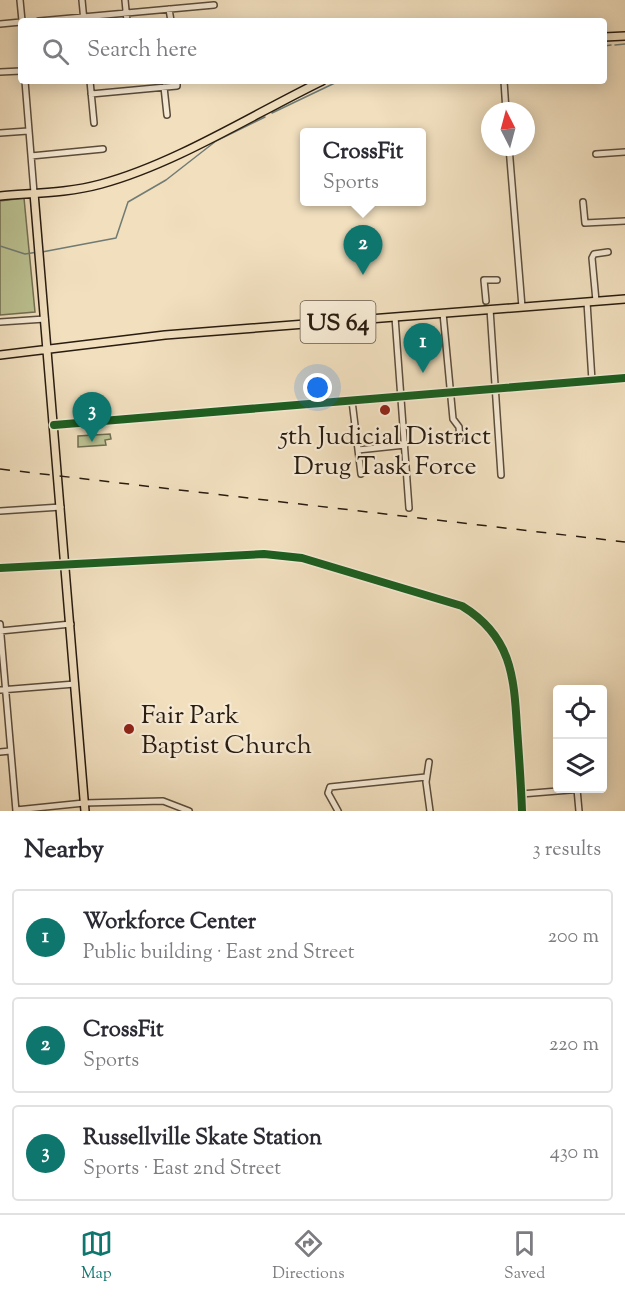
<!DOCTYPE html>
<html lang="en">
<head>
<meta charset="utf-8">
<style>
	body { margin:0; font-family:"Sorts Mill Goudy",serif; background:#f2f2f3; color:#2b2b33 }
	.controls { position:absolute; right:18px; bottom:18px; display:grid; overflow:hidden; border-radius:6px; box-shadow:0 3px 15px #0003 }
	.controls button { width:54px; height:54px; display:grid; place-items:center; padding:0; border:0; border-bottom:2px solid #e1e1e2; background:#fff; color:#2b2b33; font:30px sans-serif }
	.compass { position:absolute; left:481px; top:102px; width:54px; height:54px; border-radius:50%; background:#fff; box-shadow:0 3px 15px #0003; rotate:354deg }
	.you { position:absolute; left:318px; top:388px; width:21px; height:21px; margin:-15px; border:4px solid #fff; border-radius:50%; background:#1a73e8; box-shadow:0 0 0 9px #1a73e833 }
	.badge { display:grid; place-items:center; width:39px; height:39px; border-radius:50%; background:#0f766e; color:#fff; font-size:20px; font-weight:700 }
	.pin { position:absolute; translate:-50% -50px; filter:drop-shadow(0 2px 3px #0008) }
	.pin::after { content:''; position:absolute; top:32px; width:21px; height:18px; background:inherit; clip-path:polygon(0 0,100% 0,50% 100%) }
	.popup { position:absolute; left:300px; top:128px; width:126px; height:78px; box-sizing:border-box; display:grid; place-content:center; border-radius:6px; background:#fff; filter:drop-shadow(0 2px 4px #0005); font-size:20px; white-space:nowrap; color:#7c7c81 }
	.popup b { font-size:22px; color:#2b2b33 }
	.popup::after { content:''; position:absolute; left:50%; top:100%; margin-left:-12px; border:12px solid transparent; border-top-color:#fff }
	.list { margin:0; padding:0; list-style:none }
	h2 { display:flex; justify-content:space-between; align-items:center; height:78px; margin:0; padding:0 24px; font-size:26px }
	h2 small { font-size:20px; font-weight:400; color:#7c7c81 }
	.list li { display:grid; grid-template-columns:39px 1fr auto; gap:18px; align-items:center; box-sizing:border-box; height:96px; margin:0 12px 12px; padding:0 12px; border:2px solid #e1e1e2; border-radius:6px }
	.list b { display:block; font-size:22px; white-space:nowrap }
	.list p { margin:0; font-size:20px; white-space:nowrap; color:#7c7c81 }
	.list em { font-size:20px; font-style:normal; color:#7c7c81 }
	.icon { flex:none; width:33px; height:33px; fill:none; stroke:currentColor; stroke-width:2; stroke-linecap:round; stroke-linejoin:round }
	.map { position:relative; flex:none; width:625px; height:811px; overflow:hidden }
	.search { position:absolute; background:#fff; box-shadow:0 3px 15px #0003; left:18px; right:18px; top:18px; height:66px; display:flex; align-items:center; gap:15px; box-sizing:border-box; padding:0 21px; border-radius:6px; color:#7c7c81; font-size:22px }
	.sheet { height:402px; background:#fff }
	nav { display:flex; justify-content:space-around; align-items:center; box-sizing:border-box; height:84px; border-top:2px solid #e1e1e2; background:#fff; font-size:16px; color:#7c7c81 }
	nav a { display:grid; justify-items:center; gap:3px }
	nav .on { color:#0f766e }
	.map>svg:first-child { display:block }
	.green { fill:#bbc191; stroke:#726e50; stroke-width:1.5 }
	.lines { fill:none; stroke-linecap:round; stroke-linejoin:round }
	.stream { stroke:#6f7b75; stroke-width:1.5 }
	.minor-casing { stroke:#5b4d3c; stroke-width:8 }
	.major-casing { stroke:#291c10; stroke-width:10 }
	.minor { stroke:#f6ead5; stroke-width:5 }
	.major { stroke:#f1dfbe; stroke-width:7 }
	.rail { stroke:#291c10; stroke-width:1.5; stroke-dasharray:10 10; stroke-linecap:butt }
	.cycleway-casing { stroke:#f6ead5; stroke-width:11 }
	.cycleway { stroke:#1b5e20; stroke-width:8 }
	.poi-dot { fill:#8f2418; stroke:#f6ead5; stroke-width:2 }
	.labels { text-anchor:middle; stroke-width:4.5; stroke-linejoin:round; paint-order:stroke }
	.shield { fill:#f6ead5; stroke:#665a4b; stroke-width:1.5 }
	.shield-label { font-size:24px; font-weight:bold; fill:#291c10 }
	.poi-label { font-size:26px; fill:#291c10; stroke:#f6ead5 }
</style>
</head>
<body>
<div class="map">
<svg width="625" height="811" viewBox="0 0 625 811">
	<rect width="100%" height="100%" fill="#f1dfbe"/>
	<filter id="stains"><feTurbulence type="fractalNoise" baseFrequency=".00333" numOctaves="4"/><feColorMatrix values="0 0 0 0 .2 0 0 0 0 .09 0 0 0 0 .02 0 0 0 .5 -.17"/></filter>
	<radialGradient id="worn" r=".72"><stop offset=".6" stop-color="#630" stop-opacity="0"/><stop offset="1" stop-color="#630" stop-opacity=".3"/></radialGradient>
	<path class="green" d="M24,198L35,312L0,315V201Z
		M110,434L111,439L105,440L106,445L78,447V436Z"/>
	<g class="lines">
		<path class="stream" d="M615,45L625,44
			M604,46L611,45
			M272,113L339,81
			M0,246L25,254L38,252
			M42,252L116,238L128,202L166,180L216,141L265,117"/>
		<g class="minor-casing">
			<path id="minor" d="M20,0L22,21
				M82,0L84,21
				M125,0L127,21
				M169,9L171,21
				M39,21L214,5
				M0,24L21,22
				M0,72L21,71
				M25,81L34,193
				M90,81L94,123
				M504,81L506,111
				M164,87L167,115
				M91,94L177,86V81
				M0,133L28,131
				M509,147L522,307
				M596,154L625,152
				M31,156L103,149
				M583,202L585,223L625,221
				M486,301L484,280H497
				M596,301L592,258L594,254L608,252
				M587,302L592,381
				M490,309L501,475
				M443,313L453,419L459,427L460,439
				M395,317L409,508
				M0,322L45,319
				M352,401L361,474
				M54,425L625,378
				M358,450L405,445
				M0,511L61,507
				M0,568L264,554L302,558L462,606C511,636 514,675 517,728C519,756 521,783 522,811
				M0,624L16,811
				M0,631L71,624
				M0,690L75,684
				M0,752L10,751
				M429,762L426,782L430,811
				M577,789L579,811
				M521,794L582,789
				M16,810L84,803L163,801L189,811
				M338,811L328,793L330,787L426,777"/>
		</g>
		<g class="major-casing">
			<path id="major" d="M604,37L625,36
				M34,193L85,811
				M0,196C33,193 68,193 101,184C175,164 252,115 322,81
				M0,355L165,335L625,299"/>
		</g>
		<use href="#minor" class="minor"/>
		<use href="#major" class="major"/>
		<path class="rail" d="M0,469L625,542"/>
		<g class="cycleway-casing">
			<path id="cycleway" d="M54,425L625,378
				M0,568L264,554L302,558L462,606C511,636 514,675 517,728C519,756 521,783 522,811"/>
		</g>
		<use href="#cycleway" class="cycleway"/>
	</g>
	<g class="poi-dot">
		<circle cx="385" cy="410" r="6"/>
		<circle cx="129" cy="729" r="6"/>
	</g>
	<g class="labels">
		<rect class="shield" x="300.5" y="301" width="75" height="42" rx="4.5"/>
		<g class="shield-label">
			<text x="338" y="330">US 64</text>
		</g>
		<g class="poi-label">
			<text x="385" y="444">5th Judicial District<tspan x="385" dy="30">Drug Task Force</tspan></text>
			<text x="141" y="723" text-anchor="start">Fair Park<tspan x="141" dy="30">Baptist Church</tspan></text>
		</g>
	</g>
	<rect width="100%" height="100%" filter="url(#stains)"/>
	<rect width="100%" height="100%" fill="url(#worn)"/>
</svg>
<div class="controls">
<button><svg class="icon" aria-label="locate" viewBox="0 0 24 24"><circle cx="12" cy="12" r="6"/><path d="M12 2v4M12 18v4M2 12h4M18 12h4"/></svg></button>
<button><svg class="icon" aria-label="layers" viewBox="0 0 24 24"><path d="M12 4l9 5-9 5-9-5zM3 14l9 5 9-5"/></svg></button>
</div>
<svg class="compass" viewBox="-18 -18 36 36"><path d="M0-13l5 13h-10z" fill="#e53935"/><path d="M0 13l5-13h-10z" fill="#7c7c81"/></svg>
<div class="you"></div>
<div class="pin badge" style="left:423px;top:373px">1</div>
<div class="pin badge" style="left:363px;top:275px">2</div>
<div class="popup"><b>CrossFit</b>Sports</div>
<div class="pin badge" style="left:92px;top:442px">3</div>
<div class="search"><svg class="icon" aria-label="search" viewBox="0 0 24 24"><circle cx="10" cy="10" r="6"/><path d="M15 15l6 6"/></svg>Search here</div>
</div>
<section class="sheet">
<h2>Nearby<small>3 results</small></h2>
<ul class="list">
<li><span class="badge">1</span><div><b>Workforce Center</b><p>Public building · East 2nd Street</p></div><em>200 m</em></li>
<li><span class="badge">2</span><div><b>CrossFit</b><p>Sports</p></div><em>220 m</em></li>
<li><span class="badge">3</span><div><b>Russellville Skate Station</b><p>Sports · East 2nd Street</p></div><em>430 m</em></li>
</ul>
</section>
<nav>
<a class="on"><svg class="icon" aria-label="map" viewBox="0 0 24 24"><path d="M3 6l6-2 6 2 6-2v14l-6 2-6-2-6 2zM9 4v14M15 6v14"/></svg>Map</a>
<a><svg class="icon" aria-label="directions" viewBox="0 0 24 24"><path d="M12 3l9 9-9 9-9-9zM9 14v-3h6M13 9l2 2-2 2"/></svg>Directions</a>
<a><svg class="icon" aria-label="saved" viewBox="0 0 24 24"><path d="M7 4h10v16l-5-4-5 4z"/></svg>Saved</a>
</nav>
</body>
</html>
